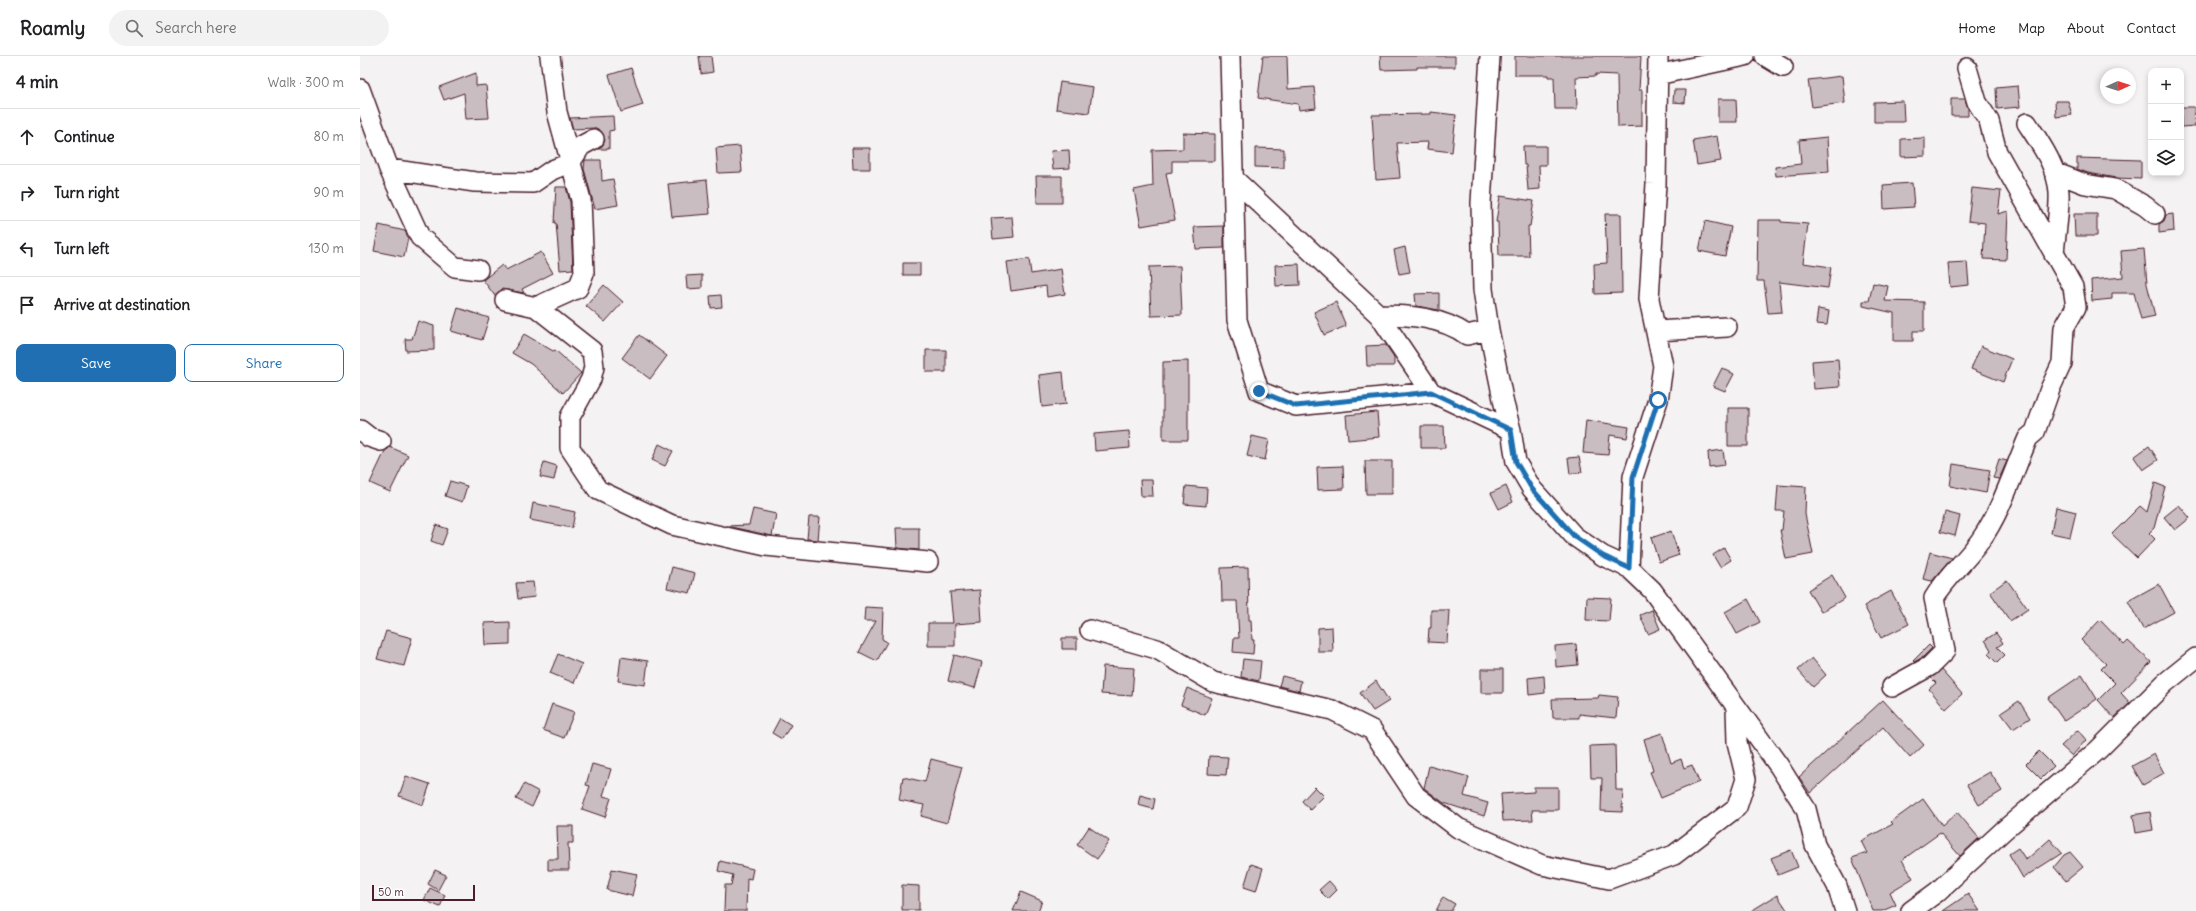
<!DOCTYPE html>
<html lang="en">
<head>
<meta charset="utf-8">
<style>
	body { margin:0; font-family:Delius,sans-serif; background:#f2f2f2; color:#202124 }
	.controls { position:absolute; right:12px; top:12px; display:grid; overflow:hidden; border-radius:8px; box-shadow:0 2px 6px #0003 }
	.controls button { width:36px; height:36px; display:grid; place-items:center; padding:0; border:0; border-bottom:1px solid #e0e0e0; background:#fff; color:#202124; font:20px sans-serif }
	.compass { position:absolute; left:1740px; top:12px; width:36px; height:36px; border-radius:50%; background:#fff; box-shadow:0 2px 6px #0003; rotate:87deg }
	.scale { position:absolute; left:12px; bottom:10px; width:103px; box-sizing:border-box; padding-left:4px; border:2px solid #4a1f2b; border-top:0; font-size:11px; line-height:14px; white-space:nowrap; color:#4a1f2b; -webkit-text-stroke:3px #fff; paint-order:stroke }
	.stop { position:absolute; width:12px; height:12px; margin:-9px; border:3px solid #1f6fb2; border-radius:50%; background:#fff }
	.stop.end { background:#1f6fb2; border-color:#fff; box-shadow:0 1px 4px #0008 }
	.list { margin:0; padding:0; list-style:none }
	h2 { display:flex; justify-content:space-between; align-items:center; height:52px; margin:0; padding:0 16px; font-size:17px }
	h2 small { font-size:13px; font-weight:400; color:#757577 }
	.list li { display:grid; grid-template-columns:26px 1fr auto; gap:12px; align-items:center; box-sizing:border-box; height:56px; padding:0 16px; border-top:1px solid #e0e0e0 }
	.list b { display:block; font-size:15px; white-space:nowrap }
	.list em { font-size:13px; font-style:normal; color:#757577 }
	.actions { display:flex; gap:8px; padding:12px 16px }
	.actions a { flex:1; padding:9px 0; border:1px solid #1f6fb2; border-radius:8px; text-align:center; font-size:14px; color:#1f6fb2 }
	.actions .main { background:#1f6fb2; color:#fff }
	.icon { flex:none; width:22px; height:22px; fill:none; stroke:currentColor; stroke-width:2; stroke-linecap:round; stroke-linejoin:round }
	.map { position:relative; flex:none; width:1836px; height:855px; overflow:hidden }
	header { display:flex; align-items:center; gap:24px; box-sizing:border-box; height:56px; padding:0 20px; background:#fff; border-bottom:1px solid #e0e0e0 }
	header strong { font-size:19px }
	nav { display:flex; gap:22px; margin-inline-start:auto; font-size:14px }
	.search { width:280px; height:36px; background:#f2f2f2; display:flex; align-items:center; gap:10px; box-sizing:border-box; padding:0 14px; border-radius:22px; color:#757577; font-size:15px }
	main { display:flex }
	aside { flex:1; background:#fff }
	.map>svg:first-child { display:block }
	.building { fill:#cabdc1; stroke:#4a1f2b }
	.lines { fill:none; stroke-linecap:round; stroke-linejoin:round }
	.minor-casing { stroke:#4a1f2b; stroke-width:22 }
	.minor { stroke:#fff; stroke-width:19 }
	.route { stroke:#1f6fb2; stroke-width:5 }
</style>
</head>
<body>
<header>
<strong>Roamly</strong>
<div class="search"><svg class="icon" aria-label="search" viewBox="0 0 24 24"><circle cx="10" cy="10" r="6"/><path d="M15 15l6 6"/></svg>Search here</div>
<nav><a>Home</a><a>Map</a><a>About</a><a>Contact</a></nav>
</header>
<main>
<aside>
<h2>4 min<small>Walk · 300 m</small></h2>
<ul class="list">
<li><svg class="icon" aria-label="ahead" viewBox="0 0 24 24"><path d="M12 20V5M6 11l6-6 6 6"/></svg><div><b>Continue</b></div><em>80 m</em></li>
<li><svg class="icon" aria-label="right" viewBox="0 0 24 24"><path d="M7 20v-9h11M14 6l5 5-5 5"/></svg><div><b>Turn right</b></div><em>90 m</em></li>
<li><svg class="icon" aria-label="left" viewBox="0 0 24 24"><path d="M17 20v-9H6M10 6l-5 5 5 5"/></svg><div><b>Turn left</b></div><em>130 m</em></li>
<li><svg class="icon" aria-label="arrive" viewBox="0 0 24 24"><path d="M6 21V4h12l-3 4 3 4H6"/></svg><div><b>Arrive at destination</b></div></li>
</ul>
<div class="actions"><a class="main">Save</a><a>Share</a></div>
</aside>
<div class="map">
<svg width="1836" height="855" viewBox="0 0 1836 855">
	<rect width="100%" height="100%" fill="#f4f2f2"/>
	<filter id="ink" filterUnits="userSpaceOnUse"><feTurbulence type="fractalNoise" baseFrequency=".025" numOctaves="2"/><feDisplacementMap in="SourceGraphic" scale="8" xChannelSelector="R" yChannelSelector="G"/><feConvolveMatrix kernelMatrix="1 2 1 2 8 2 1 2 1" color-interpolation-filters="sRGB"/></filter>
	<g filter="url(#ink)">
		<path class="building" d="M339,0H351L353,16L341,18Z
			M903,0H927L928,33L954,31L956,52L939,54L938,48L898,42Z
			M1020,0H1095V11H1057V13L1021,14Z
			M1155,0H1281L1279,34H1282V70L1258,71L1257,19L1236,18V20L1216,21L1217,53H1195L1194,21H1188V19H1155Z
			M271,12L283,49L261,56L249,19Z
			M116,17V30L126,29L129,62L106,63L104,37L84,44L79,31Z
			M1482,20L1485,47L1452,51L1448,24Z
			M700,26L733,31L729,57L696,53Z
			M1658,30L1660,51L1637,53L1636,32Z
			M1314,34H1326L1325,47L1313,46Z
			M1358,43H1376L1377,66H1358Z
			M1591,43H1605L1608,53V60H1591Z
			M1543,45L1544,66H1514V46Z
			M1695,45H1708L1712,59L1696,61Z
			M1821,51H1834L1835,70L1821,71Z
			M1071,56L1096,59L1092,96L1067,93L1068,86L1037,87L1040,122L1016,124L1012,59L1071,58Z
			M253,60L254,74L249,75V93H238L243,89L245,84L240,74L235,72L213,73L210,62Z
			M823,77L855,78V105H812V116L806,117L815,164L781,170L774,134L793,130L792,94L823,93Z
			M1357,80L1361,105L1337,109L1333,84Z
			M1467,81L1469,116L1416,120L1415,111L1441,108L1439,84Z
			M1565,82V100L1541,101V83Z
			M380,90L382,116L358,117L356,92Z
			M1163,90H1186V109H1179L1180,133L1168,134L1166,109H1164Z
			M492,92H510V113H493Z
			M895,92L924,93V112L895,111Z
			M709,94L710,112L693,113L691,95Z
			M1717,102L1781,104V123L1756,122L1728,117L1717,113Z
			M225,104H241L242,125L253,123L258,149L235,153L224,113Z
			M676,120H702V147H677Z
			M347,124L350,158L312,161L308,128Z
			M1552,127L1554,151L1524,153L1523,129Z
			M196,131H206L210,146L213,213L200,214L196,167H194Z
			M1612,132L1641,135L1638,158L1648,155L1646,204L1623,203L1625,167L1608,165Z
			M1140,140L1174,145L1170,170H1168L1169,200H1139L1138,166H1136Z
			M1245,158H1261L1262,237L1235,238L1234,208L1247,207Z
			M1714,158H1737V180H1715Z
			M1813,158L1814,175L1799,177V168L1804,165L1806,159Z
			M652,161L654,181L633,183L631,162Z
			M1398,164H1421V166L1448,168L1443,207L1471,211L1468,232L1419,226L1422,256L1408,257L1404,225H1397Z
			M1345,165L1371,171L1365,200L1339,195Z
			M19,169L45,175L48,182L44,201L14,195Z
			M864,170V192L836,193L834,171Z
			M1045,191L1050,216L1039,218L1034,194Z
			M1784,193L1787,228L1795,260L1781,263L1774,237H1752V243L1732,245L1731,224L1763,221L1761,195Z
			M181,196L193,217L162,233L164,237L142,233L135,240L123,224L142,209L146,214Z
			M669,203L671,218L701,213L705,238L687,241L686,230L651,235L647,206Z
			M1607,206L1609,229L1590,231L1588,207Z
			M543,207H560V219H543Z
			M939,208L940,229L916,230L915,209Z
			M820,210L822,259L791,260L789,211Z
			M342,219V232L327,233L326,220Z
			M1513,227L1528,230L1525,245L1564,246V275H1553V285H1534V257L1503,250V245H1509Z
			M244,229L263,246L245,266L226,250Z
			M1079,237V254L1056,250L1055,238Z
			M361,239L362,251L351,252L350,240Z
			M976,246L986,270L964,279L954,256Z
			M98,252L129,262L122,284L91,275Z
			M1458,253L1469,255L1467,269L1456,268Z
			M58,265L74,270V294L46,295L45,283H52Z
			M164,278L193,295L195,294L221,317L203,337L171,308L152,297Z
			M279,279L307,300L290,323L262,302Z
			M1026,289L1034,301V310H1007L1006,290Z
			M1621,290L1652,303L1643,326L1611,313Z
			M566,294H586V316H566Z
			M1478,303L1480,331L1454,333L1452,305Z
			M828,305V384H803V306Z
			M1362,312L1374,318L1365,335L1353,330Z
			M703,316L706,348L682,351L679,319Z
			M1368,352H1388V390H1368Z
			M1017,356L1019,381L988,384L986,359Z
			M1226,364L1269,371L1267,382L1250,379L1248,399L1223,397Z
			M1061,370H1084L1085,392H1061Z
			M769,375L770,392L735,395L734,378Z
			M892,380L909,384L905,404L887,400Z
			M299,388L313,395L305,410L292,404Z
			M1789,390L1798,404L1783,414L1774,401Z
			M30,391L48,399L30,436L10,427L25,395Z
			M1363,394L1365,409L1349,411L1348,396Z
			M1219,401L1222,416L1210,418L1208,402Z
			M1639,403L1647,405L1639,423L1633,422Z
			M1005,405H1032V438H1006Z
			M184,406L197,410L194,424L180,421Z
			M1593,408L1630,414L1626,437L1590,430Z
			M983,410L984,433L958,434L957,411Z
			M780,424H792L793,440H781Z
			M90,425L107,430L102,446L85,440Z
			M1795,427L1805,431L1794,472L1789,477L1795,483L1777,502L1752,478L1780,450L1787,456Z
			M1418,429L1446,431L1445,458L1453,498L1426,503L1420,474H1422L1424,455H1416Z
			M826,430L847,432L846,450L824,448Z
			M1146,430L1153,446L1139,453L1131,437Z
			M173,447L215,456L212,472L170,464Z
			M1819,449L1830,462L1815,474L1804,461Z
			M1696,451L1716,456L1710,481L1691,477Z
			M393,453L416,458L412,480L366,470L389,469Z
			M1585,456L1600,460L1595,480L1580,476Z
			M449,461H460L458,484L447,483Z
			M76,469L88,473L82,489L71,485Z
			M536,472H559V494L537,492Z
			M1311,475L1319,499L1299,506L1291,482Z
			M1364,492L1371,504L1360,511L1353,499Z
			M1570,496L1592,502L1572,525L1563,523Z
			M312,511L335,517L330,537L307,532Z
			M888,511L889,564H891L892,584H894L893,598L873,596L874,582H879L877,545H862L861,512Z
			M1472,519L1485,542L1461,556L1448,534Z
			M1647,524L1668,553L1650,565L1630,536Z
			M173,526L175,541L158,543L156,527Z
			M1799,528L1814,556L1783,573L1768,545Z
			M620,534L622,566L595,568V590H568V567H593L590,536Z
			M1531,535L1549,568L1521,582L1504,550Z
			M1227,541L1251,542L1249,565L1226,564Z
			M1388,543L1400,566L1377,578L1365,556Z
			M505,551L523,552L522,583L527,586L517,605L499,596L516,565H504Z
			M1071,554H1089L1087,587L1068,586L1069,572H1071Z
			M1292,554L1300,573L1288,578L1280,559Z
			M1740,564L1764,589L1768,585L1791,606L1761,637L1770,647L1754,662L1738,644L1755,627L1741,613L1746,608L1721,584Z
			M150,566V588L125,589L124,567Z
			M972,571L973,596H958V572Z
			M26,575L52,582L44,610L17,603Z
			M1636,577L1643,587L1637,591L1645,599L1637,607L1628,598L1631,594L1625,584Z
			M702,582H717V593H702Z
			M1216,588L1218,609L1196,611L1195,590Z
			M1569,589L1572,592L1563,601L1554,606L1553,605Z
			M198,598L222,608L214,627L190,617Z
			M594,599L622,606L615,632L588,625Z
			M261,601L288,605L285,629L258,625Z
			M1452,602L1466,619L1453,631L1438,614Z
			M883,603L901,605L899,625L881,621Z
			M743,610L774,612L772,640L741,638Z
			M1121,613H1143V637H1121Z
			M1581,614L1602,638L1586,653L1569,633L1576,627L1571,622Z
			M1722,619L1737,643L1704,665L1688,642Z
			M922,620L941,625L939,635L919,630Z
			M1184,620L1185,637L1169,639L1168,622Z
			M1016,625L1029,645L1013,655L1000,637Z
			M827,632L852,642L845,659L821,649Z
			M1239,639L1258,641L1256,662L1219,658V662H1193L1192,643L1238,642Z
			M1523,644L1564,689L1550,702L1523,671L1450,737L1439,721Z
			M1659,645L1670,662L1653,673L1641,657Z
			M192,648L214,656L204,682L183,674Z
			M420,662L431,669L422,683L412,677Z
			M1718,674L1726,684L1712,700L1701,690Z
			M1302,677L1311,707L1321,703L1324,712L1332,709L1339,726L1301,742L1290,716L1293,715L1284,683Z
			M1255,689L1256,734H1263L1262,756L1241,755L1242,722H1231L1230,690Z
			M1679,695L1694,710L1681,723L1666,708Z
			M1794,698L1804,717L1783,729L1772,710Z
			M849,700L868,701L866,719L848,718Z
			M571,703L602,711L587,767L561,760L564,749L539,744L543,721L565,726Z
			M232,708L251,713L243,740L251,742L245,761L222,753L230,730L226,729Z
			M1069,710L1109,721L1104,740L1128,747L1124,760L1084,747L1064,732Z
			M1630,716L1642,735L1619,749L1607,729Z
			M46,720L70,728L63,749L39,740Z
			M164,728L179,736L172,751L156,743Z
			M955,731L964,740L950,754L942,745Z
			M1174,731H1198V754H1172L1173,764L1143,765L1141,738L1174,736Z
			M780,739L795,743L793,753L778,749Z
			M1563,743L1582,770L1597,756L1619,782L1600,800L1580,777L1542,804L1553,822L1530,836L1536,849L1522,855H1513L1492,802L1507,797L1501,785L1533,768L1531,766Z
			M1790,756L1793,774L1776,777L1773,759Z
			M197,770H213V787H208L209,814H188V803H198Z
			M729,771L749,785L737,803L717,789Z
			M1690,783L1702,797L1663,822L1649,798L1658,792L1666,804Z
			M1431,794L1438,811L1418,819L1411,802Z
			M1710,796L1723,811L1706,825L1694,811L1704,799Z
			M360,805L393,813L391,823L387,822L386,855H364L365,829H371L373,819L358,815Z
			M891,808L903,812L896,835L884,831Z
			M252,813L277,818L272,840L247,834Z
			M75,814L86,819L78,834L68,828Z
			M969,825L977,834L968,843L959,834Z
			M542,829L559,830V854H542Z
			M70,832L85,839L80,851L64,844Z
			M661,836L682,845L678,855H653Z
			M1608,838L1620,855H1583Z
			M1417,839L1428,855H1391Z
			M1083,841L1095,848L1091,855H1076Z"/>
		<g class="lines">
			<g class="minor-casing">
				<path id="minor" d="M870,0L877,264L899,335L936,350L1071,336L1151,374
					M1130,0L1121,147L1123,233L1129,274L1144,348L1151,374L1156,406L1172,433L1214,480L1243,500L1269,512L1292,534L1419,710L1446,753L1455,789L1477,830L1485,855
					M1405,0L1423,11
					M1297,19L1385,0
					M0,33L29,113L60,181L95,211L118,214
					M1667,67C1680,87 1698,112 1699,137C1700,156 1695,180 1694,199
					M29,113L115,126L173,127L192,114L210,107L221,90L234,83
					M1694,116L1725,128L1755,133L1785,150L1795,158
					M873,122L1019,259L1071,336
					M145,244L176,251L232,295L234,311L231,323L210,361V392L238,434L312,469L406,490L568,506
					M176,251L218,232L224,217L221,144L197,56L190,0
					M1019,259C1049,259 1082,261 1107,279L1129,274
					M1296,275L1367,271
					M0,374L9,381L21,385
					M1269,512L1273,421L1298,344L1303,310L1289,243L1296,128L1298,0
					M730,574L797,593L853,626L972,654L1012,674L1056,740L1098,772L1182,809L1249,823L1314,799L1377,751L1386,723L1377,686L1376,651
					M1532,631L1570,610L1585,595L1574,542C1587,520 1606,505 1620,485C1642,454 1653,416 1668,382L1675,376L1690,333L1702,307L1704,272L1716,251L1713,231L1637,96L1629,65L1617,46L1607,12
					M1551,855L1577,836L1643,775L1738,694L1805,627L1836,602"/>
			</g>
			<use href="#minor" class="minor"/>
		</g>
	</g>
	<g class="lines" filter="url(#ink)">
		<path class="route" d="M899,335L936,350L1071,336L1151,374L1156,406L1172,433L1214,480L1243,500L1269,512L1273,421L1298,344"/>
	</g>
</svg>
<div class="controls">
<button>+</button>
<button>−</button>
<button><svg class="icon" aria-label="layers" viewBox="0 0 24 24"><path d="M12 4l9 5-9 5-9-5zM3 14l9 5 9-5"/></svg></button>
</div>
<svg class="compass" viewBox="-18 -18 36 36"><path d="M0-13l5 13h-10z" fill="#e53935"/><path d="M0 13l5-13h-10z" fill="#757577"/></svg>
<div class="scale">50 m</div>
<div class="stop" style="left:1298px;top:344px"></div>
<div class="stop end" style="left:899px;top:335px"></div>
</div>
</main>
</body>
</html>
